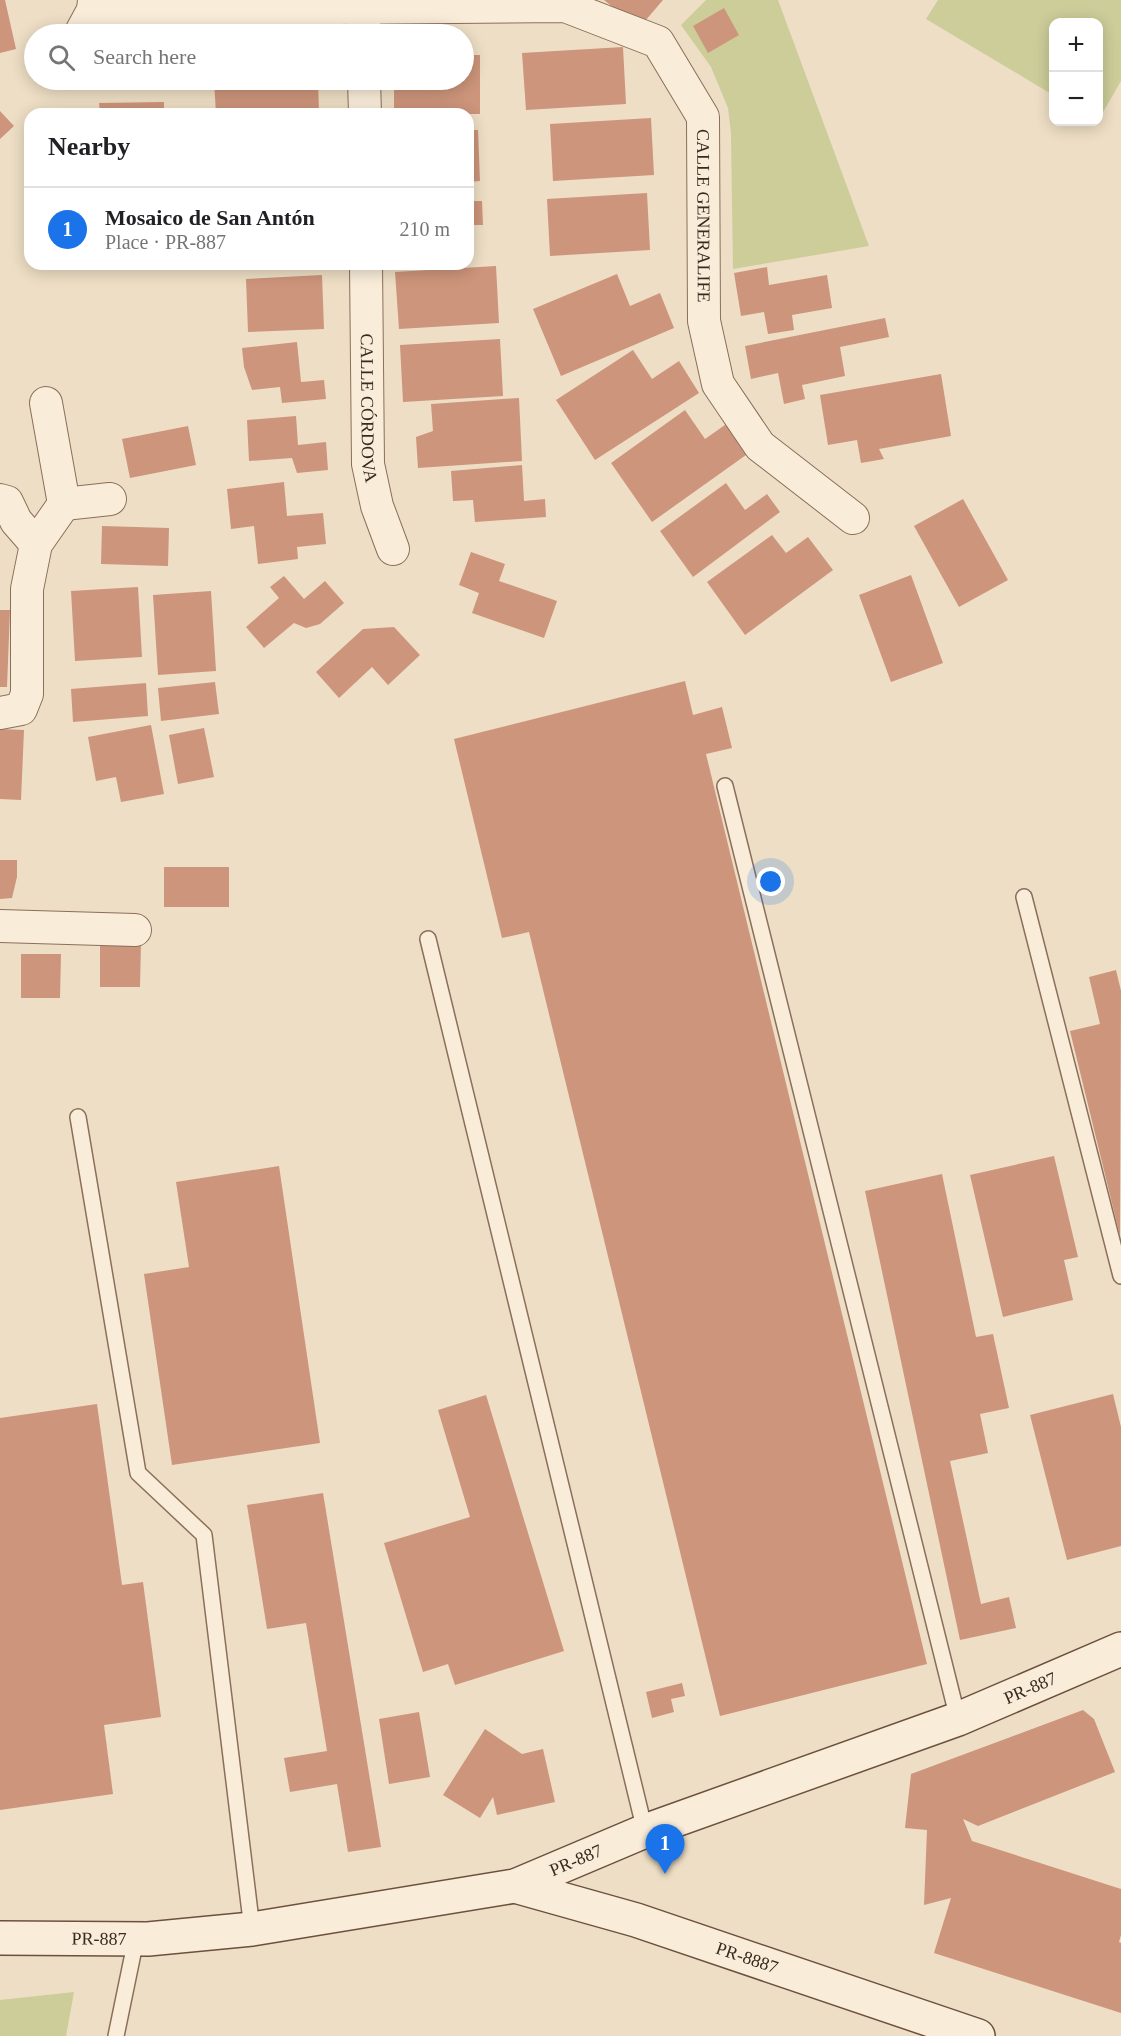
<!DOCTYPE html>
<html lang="en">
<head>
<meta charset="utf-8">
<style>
	body { margin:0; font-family:"Times New Roman",serif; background:#f6f6f6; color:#202124 }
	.controls { position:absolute; right:18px; top:18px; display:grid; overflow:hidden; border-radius:12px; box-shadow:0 3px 15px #0003 }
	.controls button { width:54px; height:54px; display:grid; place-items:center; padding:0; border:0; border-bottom:2px solid #e0e0e0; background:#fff; color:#202124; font:30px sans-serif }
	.you { position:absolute; left:771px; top:882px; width:21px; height:21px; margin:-15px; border:4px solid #fff; border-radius:50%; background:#1a73e8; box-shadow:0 0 0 9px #1a73e833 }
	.badge { display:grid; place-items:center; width:39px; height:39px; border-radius:50%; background:#1a73e8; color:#fff; font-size:20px; font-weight:700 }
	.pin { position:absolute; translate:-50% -50px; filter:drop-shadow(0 2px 3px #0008) }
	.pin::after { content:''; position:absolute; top:32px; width:21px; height:18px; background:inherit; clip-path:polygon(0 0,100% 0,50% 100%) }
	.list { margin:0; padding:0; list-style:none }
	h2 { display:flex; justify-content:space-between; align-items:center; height:78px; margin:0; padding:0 24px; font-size:26px }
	h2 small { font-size:20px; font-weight:400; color:#757577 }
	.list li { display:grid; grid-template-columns:39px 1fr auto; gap:18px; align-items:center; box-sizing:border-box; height:84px; padding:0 24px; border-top:2px solid #e0e0e0 }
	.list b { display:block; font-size:22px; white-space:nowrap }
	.list p { margin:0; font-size:20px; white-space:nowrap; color:#757577 }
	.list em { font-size:20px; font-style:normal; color:#757577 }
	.icon { flex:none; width:33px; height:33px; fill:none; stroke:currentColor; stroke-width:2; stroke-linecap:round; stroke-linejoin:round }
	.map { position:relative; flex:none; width:1121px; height:2036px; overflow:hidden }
	.search { position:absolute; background:#fff; box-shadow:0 3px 15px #0003; left:24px; top:24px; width:450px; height:66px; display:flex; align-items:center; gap:15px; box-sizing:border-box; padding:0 21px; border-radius:33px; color:#757577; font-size:22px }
	.panel { position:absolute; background:#fff; box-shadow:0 3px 15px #0003; left:24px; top:108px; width:450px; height:162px; border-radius:18px }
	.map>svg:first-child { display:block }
	.green { fill:#cccd99 }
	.building { fill:#cd957b }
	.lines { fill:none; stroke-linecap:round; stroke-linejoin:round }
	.lane-casing { stroke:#8a6f5b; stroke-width:18 }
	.street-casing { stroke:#8a6f5b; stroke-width:34 }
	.secondary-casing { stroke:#6c503e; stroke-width:36 }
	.lane { stroke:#f9ecd9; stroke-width:15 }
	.street { stroke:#f9ecd9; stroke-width:32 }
	.secondary { stroke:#f9ecd9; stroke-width:33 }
	.labels { text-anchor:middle; stroke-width:6; stroke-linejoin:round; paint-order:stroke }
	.street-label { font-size:18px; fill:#3a291f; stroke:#f6e9d5 }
</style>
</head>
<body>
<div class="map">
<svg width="1121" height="2036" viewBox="0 0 1121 2036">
	<rect width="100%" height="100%" fill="#eedec5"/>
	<path class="green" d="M706,0H778L869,246L733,269L731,134L728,108L711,67L681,25Z
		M938,0H1121V81L1099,119L1098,22H1054L1053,95L926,19Z
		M74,1992L66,2036H0V2000Z"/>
	<path class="building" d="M0,0H5L16,49L0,53Z
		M604,0H663L639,28Z
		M724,8L739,35L708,53L693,26Z
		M623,47L626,104L526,110L522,53Z
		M464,55H480V114H394V88H420V80H464Z
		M214,80H318L319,112L216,114Z
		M164,102V114H100L99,103Z
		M0,111L14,126L0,139Z
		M651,118L654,175L553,181L550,124Z
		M468,130H478L480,181L468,182Z
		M647,193L650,250L550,256L547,199Z
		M468,201H482L483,225H468Z
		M496,266L499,323L399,329L395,272Z
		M767,267L769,285L827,275L832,308L792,315L794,330L768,334L764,312L741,316L734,273Z
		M617,274L630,306L660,293L674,328L561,376L533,309Z
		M322,275L324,329L248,332L246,279Z
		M885,318L889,337L840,347L845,376L802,385L805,399L784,404L778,373L751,379L745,346Z
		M500,339L503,396L403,402L400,345Z
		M297,342L301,382L324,380L326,399L282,403L280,387L252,390L244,367L242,348Z
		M633,350L652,379L679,361L699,393L595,460L556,400Z
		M941,374L951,436L879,449L884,459L861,463L857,440L828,445L820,395Z
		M519,398L522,461L418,468L416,437L433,431L431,404Z
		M685,410L705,439L732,420L753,450L652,522L611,463Z
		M296,416L298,445L326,442L328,470L297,473L292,458L249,461L247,420Z
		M188,426L196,465L130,478L122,439Z
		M522,465L524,501L545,499L546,517L475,522L473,500L453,501L451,471Z
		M284,482L287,516L323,513L326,544L297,547L298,559L258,564L254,526L231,529L227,489Z
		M726,483L745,510L767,494L780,512L693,577L660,531Z
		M963,499L1008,580L959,607L914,526Z
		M102,526L169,528L168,566L101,564Z
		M772,535L786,553L808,537L833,570L745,635L707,582Z
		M471,552L505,564L499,581L557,601L544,638L472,613L479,593L459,585Z
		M911,575L943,663L891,682L859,595Z
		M284,576L304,599L325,581L344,603L320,624L306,628L294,623L264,648L246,627L279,598L270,587Z
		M138,587L142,657L75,661L71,591Z
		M211,591L216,671L158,675L153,595Z
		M0,610H10L7,687H0Z
		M394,627L420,655L388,685L372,667L339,698L316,672L363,629Z
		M685,681L693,715L722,707L732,748L706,754L927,1664L720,1716L529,932L502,938L454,739Z
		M215,682L219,714L161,721L158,688Z
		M146,683L148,716L73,722L71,689Z
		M151,725L164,794L121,802L116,777L96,781L88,737Z
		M204,728L214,777L178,784L169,735Z
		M0,729L24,730L21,800L0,799Z
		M0,860H17V877L12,898L0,899Z
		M164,867H229V907H164Z
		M100,942H141L140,987H100Z
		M21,954H61L60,998H21Z
		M1116,970L1121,991L1120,1236L1070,1031L1100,1024L1089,977Z
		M1054,1156L1078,1257L1064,1260L1073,1300L1003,1317L970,1175Z
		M279,1166L320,1443L172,1465L144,1274L189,1267L176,1182Z
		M942,1174L976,1337L993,1334L1009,1408L980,1414L988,1453L950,1461L981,1604L1009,1597L1016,1628L960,1640L865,1191Z
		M1113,1394L1121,1427V1546L1067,1560L1030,1415Z
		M486,1395L564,1651L455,1685L448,1664L423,1672L384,1543L470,1517L438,1410Z
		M97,1404L122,1585L143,1582L161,1717L104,1725L113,1794L0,1810V1418Z
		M323,1493L381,1847L348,1852L337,1784L290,1792L284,1758L327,1751L306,1623L267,1629L247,1505Z
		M682,1683L685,1696L671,1699L674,1712L652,1718L646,1692Z
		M1083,1710L1094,1719L1115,1772L978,1826L963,1819L972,1841L1121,1889V1935L1119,1942L1121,1943V2013L934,1953L951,1898L924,1905L927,1830L905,1828L911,1774Z
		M419,1712L430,1777L389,1784L379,1719Z
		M485,1729L522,1754L543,1749L555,1802L497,1815L493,1797L480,1818L443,1795Z"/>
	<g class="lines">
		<g class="lane-casing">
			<path id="lane" d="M725,786L958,1719
				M1024,897L1121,1276
				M428,939L645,1831
				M78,1117L138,1473L204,1535L252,1929
				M116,2036L136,1939"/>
		</g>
		<g class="street-casing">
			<g id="street">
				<path d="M364,7V34"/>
				<path id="s1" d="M93,10L565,6L658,42L703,117L704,321L718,384L760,446L853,518"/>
				<path d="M80,34L93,10L94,0"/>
				<path d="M364,80L365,114"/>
				<path id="s2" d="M366,264L368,464L377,506L393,549"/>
				<path d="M0,500L7,502L16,521L36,544"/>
				<path d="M64,504L110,499"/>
				<path d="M0,713L21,709L27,694V589L36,544L64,504L46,403"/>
				<path d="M0,926L135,930"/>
			</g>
		</g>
		<g class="secondary-casing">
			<g id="secondary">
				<path id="s3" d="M515,1886L636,1920L978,2036"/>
				<path id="s4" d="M0,1938L148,1939L252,1929L515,1886L645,1831L958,1719L1121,1649"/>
			</g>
		</g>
		<use href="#lane" class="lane"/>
		<use href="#street" class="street"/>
		<use href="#secondary" class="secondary"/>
	</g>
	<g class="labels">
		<g class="street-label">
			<text dy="6" stroke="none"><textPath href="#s1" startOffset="758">CALLE GENERALIFE</textPath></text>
			<text dy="6" stroke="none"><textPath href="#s2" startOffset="144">CALLE CÓRDOVA</textPath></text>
			<text dy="6" stroke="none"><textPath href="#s4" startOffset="1071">PR-887</textPath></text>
			<text dy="6" stroke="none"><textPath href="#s4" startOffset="585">PR-887</textPath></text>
			<text dy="6" stroke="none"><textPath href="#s4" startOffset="99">PR-887</textPath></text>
			<text dy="6" stroke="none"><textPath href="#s3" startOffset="243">PR-8887</textPath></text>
		</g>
	</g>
</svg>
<div class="controls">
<button>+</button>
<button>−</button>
</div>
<div class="you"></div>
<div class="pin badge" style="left:665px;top:1874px">1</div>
<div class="search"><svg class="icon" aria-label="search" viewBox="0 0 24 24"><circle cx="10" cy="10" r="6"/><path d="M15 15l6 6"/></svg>Search here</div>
<section class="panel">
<h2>Nearby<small></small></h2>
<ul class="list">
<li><span class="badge">1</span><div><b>Mosaico de San Antón</b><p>Place · PR-887</p></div><em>210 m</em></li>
</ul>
</section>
</div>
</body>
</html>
